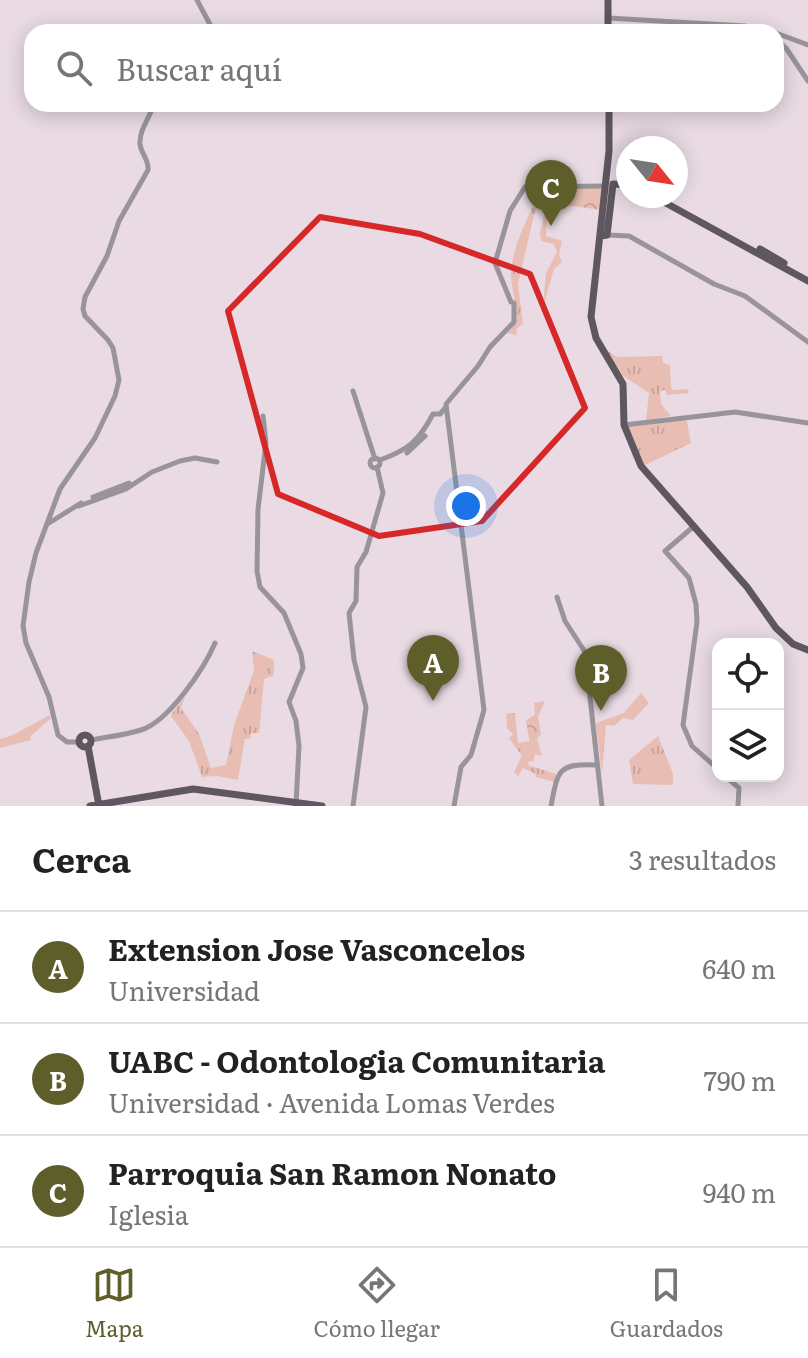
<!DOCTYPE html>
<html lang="es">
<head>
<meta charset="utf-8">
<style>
	body { margin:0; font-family:Literata,serif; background:#f2f2f2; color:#222 }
	.controls { position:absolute; right:24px; bottom:24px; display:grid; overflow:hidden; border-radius:16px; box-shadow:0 4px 20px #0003 }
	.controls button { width:72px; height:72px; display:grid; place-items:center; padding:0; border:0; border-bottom:2px solid #e0e0e0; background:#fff; color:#222; font:40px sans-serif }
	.compass { position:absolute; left:616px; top:136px; width:72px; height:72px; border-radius:50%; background:#fff; box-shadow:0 4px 20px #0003; rotate:120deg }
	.you { position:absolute; left:466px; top:506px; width:28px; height:28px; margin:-20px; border:6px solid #fff; border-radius:50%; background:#1a73e8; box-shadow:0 0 0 12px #1a73e833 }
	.badge { display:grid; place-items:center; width:52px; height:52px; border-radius:50%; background:#5e5e2b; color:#fff; font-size:26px; font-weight:700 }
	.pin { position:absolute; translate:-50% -66px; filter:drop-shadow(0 2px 4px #0008) }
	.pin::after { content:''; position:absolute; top:42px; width:28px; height:24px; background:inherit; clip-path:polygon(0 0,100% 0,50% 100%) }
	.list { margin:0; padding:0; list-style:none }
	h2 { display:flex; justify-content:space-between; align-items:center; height:104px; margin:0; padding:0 32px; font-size:34px }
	h2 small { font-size:26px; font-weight:400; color:#767676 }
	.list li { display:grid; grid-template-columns:52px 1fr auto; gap:24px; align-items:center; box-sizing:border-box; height:112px; padding:0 32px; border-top:2px solid #e0e0e0 }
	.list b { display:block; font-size:30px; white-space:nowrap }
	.list p { margin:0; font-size:26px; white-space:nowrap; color:#767676 }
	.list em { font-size:26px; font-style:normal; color:#767676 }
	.icon { flex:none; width:44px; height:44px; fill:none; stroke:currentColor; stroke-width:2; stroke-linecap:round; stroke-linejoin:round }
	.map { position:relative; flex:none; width:808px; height:806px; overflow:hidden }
	.search { position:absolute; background:#fff; box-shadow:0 4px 20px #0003; left:24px; right:24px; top:24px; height:88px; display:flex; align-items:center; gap:20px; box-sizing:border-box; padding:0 28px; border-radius:24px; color:#767676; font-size:30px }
	.sheet { height:440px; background:#fff }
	nav { display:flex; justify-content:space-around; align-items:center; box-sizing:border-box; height:112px; border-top:2px solid #e0e0e0; background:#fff; font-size:22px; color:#767676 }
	nav a { display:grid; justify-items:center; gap:4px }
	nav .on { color:#5e5e2b }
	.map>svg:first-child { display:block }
	.grass { fill:url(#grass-tufts) }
	.forest { fill:url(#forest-crowns) }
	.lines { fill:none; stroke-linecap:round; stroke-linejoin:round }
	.minor { stroke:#98949a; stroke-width:5 }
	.major { stroke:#5e5760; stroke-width:7 }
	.marked { fill:none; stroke:#d62828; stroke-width:6; stroke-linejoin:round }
</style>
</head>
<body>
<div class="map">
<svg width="808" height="806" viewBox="0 0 808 806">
	<defs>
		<pattern id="grass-tufts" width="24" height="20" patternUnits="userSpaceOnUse" patternTransform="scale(2)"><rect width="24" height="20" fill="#e8beb4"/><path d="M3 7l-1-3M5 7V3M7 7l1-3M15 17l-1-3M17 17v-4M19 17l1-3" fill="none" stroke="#c7a39b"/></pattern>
		<pattern id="forest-crowns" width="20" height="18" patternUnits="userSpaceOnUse" patternTransform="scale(2)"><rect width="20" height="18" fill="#e8beb4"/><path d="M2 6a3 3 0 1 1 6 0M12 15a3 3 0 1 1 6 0" fill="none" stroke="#c7a39b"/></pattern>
	</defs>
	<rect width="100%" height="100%" fill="#e9dae3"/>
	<path class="grass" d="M541,199L534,215L518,284L523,324L517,328L516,335L507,333C525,316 510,294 511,272C513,247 524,226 534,204Z
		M544,216L547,217L546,236L562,241L559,255L562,262L554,269L543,307L546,273L557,252L554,244L541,241L540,233Z
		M605,349L617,357L662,356L663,363L670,365L671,388L674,390L688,389L689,393L667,395L665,390L660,391L661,404L671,416L646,420L649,393L623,376Z
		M686,417L691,443L641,467L624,425Z
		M252,651L274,660L273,676L264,679L259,733H251L250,739H245L238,780L217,776L202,777L189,741L171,716L172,713L185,697L181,708L199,734L211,768L226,765L234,725L254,671Z
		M641,693L649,703L633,720L623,718L614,726L606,725L602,775L596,723L624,713Z
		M515,713L518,743L530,741L531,753L535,754L533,762L529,761L528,765L556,774L554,782L536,777V774L523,768L518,776L514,772L522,756L509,738L513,734L507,728L506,714Z
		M50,715L51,718L30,737L31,740L0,748V739L13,735Z
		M658,736L673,774V785L633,784L629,760Z"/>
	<path class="forest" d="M576,188H602L601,210L566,205V197L576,195Z
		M545,701L538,716L541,735L537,739L542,756L531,753L526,720L535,715L534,703Z"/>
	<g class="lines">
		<path class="minor" d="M197,0L214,32
			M608,18L745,26L772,32
			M776,33L808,45
			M776,39L786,48L808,81
			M607,235L629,236L714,284L745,296L808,342
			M353,391L375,459
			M263,416L266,443L258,509L257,571L260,587L284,613L301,654L303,668L289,702L296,721L299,746L296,805
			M624,425L735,412L808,423
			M407,453L425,436
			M370 463a5 5 0 1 1 10 0a5 5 0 1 1-10 0Z
			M380,460C408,450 419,441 433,414H440L446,407
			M93,497L129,483
			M79,506L126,489L152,472L180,461L195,458L217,462
			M49,523L81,503
			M693,527L665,551L689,578L696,604L697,622L683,725L692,746L718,769
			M557,597L565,621L585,652L602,806
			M91,740C107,737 125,735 141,730C168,722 204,669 215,643
			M79,742H67L58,735L49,697L26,643L23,626L29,582L36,553L60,489L95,438L115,396L119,380L113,348L108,340L85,316L83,309L85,297L107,256L119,221L148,170C149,159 141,154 140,144C139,130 150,117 154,104
			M725,776L739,788L738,806
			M353,806L366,707L354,660L349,613L356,601L357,567L366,552L383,493L377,467
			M454,806L461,767L471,755L484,710L446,404L478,366L490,347L514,322V303L511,302L495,263L510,211L525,187L605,186
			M551,806C558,771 557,763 596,765"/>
		<path class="major" d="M608,0V32
			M609,104V151L591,317L596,338L623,384L624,425L641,466L747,587L776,628L793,644L808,650
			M653,196L808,281
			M601,236L607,235L613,184L628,185
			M760,249L784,263
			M79 741a6 6 0 1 1 12 0a6 6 0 1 1-12 0Z
			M88,746L99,806
			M90,806L193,789L322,806"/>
	</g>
	<path class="marked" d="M320,217L420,234L530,274L585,408L482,521L379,536L278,494L228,311Z"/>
</svg>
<div class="controls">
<button><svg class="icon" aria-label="locate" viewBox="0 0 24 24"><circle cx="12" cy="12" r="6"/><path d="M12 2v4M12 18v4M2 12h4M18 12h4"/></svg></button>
<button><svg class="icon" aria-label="layers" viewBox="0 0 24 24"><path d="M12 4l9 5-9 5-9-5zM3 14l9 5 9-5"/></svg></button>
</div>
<svg class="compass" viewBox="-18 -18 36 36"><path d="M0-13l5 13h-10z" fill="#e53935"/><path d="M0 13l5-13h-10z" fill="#767676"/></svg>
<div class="you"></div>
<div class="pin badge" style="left:433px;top:701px">A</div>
<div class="pin badge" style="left:601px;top:711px">B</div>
<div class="pin badge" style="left:551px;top:226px">C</div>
<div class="search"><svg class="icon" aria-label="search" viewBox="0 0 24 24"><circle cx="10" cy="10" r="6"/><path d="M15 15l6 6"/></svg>Buscar aquí</div>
</div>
<section class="sheet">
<h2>Cerca<small>3 resultados</small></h2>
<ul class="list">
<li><span class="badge">A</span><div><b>Extension Jose Vasconcelos</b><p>Universidad</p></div><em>640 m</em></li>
<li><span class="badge">B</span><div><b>UABC - Odontologia Comunitaria</b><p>Universidad · Avenida Lomas Verdes</p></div><em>790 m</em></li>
<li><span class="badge">C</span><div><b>Parroquia San Ramon Nonato</b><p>Iglesia</p></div><em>940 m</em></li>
</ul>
</section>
<nav>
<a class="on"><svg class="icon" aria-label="map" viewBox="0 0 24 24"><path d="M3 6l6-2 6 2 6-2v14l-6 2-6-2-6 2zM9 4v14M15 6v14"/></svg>Mapa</a>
<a><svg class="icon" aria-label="directions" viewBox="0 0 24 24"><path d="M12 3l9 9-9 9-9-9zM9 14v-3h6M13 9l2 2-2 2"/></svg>Cómo llegar</a>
<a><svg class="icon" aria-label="saved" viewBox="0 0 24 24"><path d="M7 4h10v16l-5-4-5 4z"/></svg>Guardados</a>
</nav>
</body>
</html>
